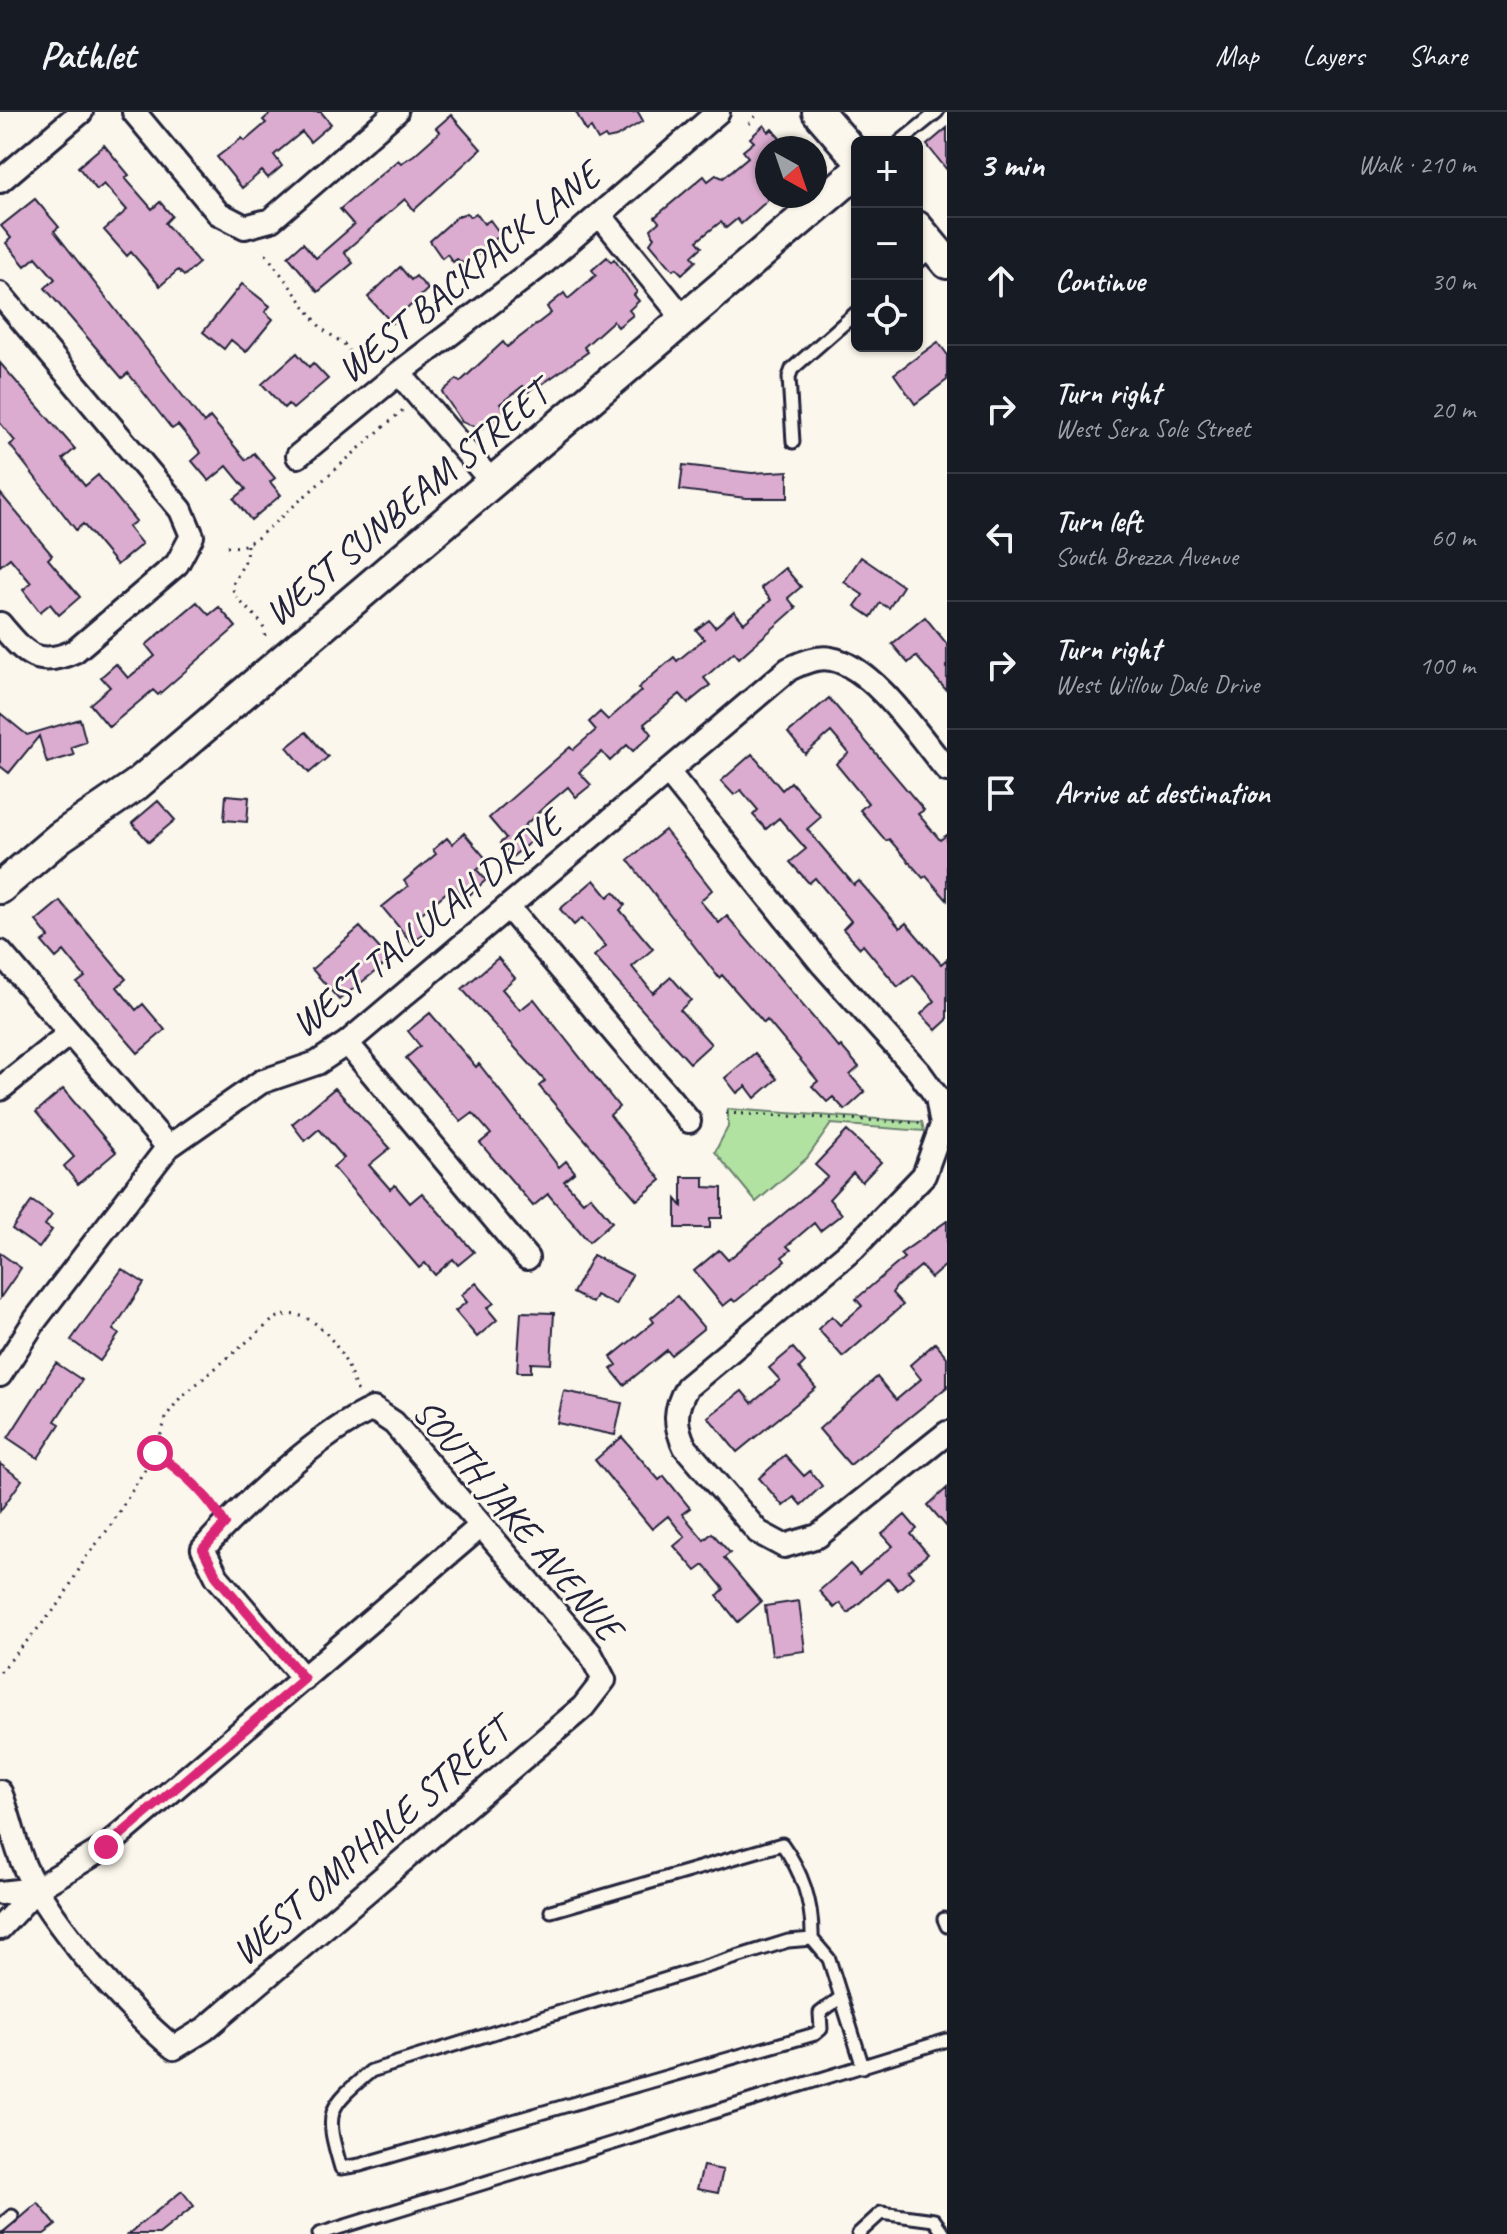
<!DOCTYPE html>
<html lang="en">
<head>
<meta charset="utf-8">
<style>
	body { margin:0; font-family:Caveat,sans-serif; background:#20242c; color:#f1f3f6 }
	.controls { position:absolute; right:24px; top:24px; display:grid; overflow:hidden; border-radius:12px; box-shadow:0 2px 6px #0004 }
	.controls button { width:72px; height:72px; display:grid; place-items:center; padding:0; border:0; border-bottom:2px solid #363941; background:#171b24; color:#f1f3f6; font:40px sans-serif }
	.compass { position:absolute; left:755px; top:24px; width:72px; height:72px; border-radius:50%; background:#171b24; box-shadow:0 2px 6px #0004; rotate:140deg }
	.stop { position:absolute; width:24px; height:24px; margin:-18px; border:6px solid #db2777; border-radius:50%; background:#fff }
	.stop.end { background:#db2777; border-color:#fff; box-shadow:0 2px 8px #0008 }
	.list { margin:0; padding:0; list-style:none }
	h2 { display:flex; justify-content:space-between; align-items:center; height:104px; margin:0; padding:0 32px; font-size:34px }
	h2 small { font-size:26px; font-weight:400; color:#9ea1a6 }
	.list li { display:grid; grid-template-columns:52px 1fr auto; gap:24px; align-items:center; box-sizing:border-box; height:128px; padding:0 32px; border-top:2px solid #363941 }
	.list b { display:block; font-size:30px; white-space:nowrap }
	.list p { margin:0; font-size:26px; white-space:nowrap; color:#9ea1a6 }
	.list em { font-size:26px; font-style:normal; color:#9ea1a6 }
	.icon { flex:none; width:44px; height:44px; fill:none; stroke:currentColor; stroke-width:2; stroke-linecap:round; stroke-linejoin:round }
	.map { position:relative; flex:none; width:947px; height:2122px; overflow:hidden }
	header { display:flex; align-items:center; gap:48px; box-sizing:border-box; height:112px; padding:0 40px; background:#171b24; border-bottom:2px solid #363941 }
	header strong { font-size:38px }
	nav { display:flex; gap:44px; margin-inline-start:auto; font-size:28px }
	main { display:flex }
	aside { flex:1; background:#171b24 }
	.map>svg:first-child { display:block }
	.green { fill:#b2e2a1; stroke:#6a826e; stroke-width:2 }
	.building { fill:#dbaccf; stroke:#22223b; stroke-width:2 }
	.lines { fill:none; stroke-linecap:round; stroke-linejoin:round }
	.lane-casing { stroke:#22223b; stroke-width:17 }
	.street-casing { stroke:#22223b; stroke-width:28 }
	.secondary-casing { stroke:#22223b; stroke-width:36 }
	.path { stroke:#22223b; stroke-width:3; stroke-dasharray:2 6; stroke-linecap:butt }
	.lane { stroke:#fbf7ec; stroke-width:11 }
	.street { stroke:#fbf7ec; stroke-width:22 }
	.secondary { stroke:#fbf7ec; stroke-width:30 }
	.route { stroke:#db2777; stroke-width:10 }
	.labels { text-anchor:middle; stroke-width:6; stroke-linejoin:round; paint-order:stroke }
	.street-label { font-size:38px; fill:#22223b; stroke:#fbf7ec }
</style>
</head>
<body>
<header>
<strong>Pathlet</strong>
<nav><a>Map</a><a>Layers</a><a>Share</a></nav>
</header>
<main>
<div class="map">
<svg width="947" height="2122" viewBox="0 0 947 2122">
	<rect width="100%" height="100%" fill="#fbf7ec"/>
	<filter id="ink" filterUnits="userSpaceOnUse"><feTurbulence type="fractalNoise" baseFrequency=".0125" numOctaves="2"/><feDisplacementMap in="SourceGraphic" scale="16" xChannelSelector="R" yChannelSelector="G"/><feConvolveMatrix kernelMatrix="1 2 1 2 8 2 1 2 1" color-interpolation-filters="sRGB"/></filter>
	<g filter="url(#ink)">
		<path class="green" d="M728,997L922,1010L924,1019L831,1012L807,1046L756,1090L715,1040L728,1015Z"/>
		<path class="building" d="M272,0H321L331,12L310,30L302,20L274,43L282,54L268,66L262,59L242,76L217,45L242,26L245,29L266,11L263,8Z
			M576,0H638L643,9L616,25L607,27L605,24L598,28L591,16L586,19Z
			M451,3L481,37L414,98L405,87L344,140L353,151L318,180L288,144L303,131L316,146L354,113L340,97L398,48L401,51L414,43L440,20L436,16Z
			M764,13L769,20L772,17L788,36H767V89L741,112L737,107L726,116L721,110L718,112L697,129L702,135L692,144L696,149L682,162L676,156L673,158L650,131L654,125L651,117L659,110L655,105L704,64L708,69L716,63L723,66L748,45L743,39L754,30L750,26Z
			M947,16V58L927,33Z
			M104,33L129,63L125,66L152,97L160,90L172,104L165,111L199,151L184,164L178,158L160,174L131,140L127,144L104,118L127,98L104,72L97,78L78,55Z
			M35,87L59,115L54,119L204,311L210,305L246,348L254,341L275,366L270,370L281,383L251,408L234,387L246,377L227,354L209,369L192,349L201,341L178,313L172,317L128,261L122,266L45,176L55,167L36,145L25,154L6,131L11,126L1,114Z
			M467,101L470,105L476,101L484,112L490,108L501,123L494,128L496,130L464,152L457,147L453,150L447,142L442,146L430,129L458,104Z
			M607,145L611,150L614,147L637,180L634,183L639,189L629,198L633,203L618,215L613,209L584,235L588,240L538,275L536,273L528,280L523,274L500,292L508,301L493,314L489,310L481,317L462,310L442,280L457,267L460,270L503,230L507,235L551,201L547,195L564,181L568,187L596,163L592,158Z
			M400,155L411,168L416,164L428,177L392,211L368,185Z
			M242,172L270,194L265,200L273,207L246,240L231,228L224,237L203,220Z
			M938,230L947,242V268L915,292L894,262Z
			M297,241L309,255L313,251L328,267L293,297L288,292L284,296L262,272Z
			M0,251L75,337L63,347L85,374L98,363L136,409L128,415L142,432L117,453L83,412L76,418L10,333L15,329L0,311Z
			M683,353L752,361L788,359V386H746L680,378Z
			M0,381L52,443L48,447L80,485L59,503L50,492L40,500L23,478L31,471L10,446L0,454Z
			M861,445L903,474L889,496L880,491L871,505L855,494L863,483L844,470Z
			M785,456L801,475L788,486L796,496L739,546L734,540L704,566L710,573L688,591L680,582L644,612L652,622L633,639L627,633L610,649L602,640L579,660L591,673L576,685L568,675L543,696L524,714L535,726L512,745L500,731L506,726L489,706L570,635L573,638L596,618L589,610L600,600L608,608L641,579L638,576L674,545L677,549L704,527L696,518L709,508L715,515L734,499L744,511L771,488L761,476Z
			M197,490L209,503L219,495L236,515L158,583L153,578L109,615L90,592L110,575L101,565L116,552L128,566L155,544L146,533Z
			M925,505L947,532V579L916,544L908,551L892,532Z
			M829,586L924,698L918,702L940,728L947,723V788L926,764L923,766L889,727L886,729L860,698L868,691L836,652L849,641L831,620L805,642L788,621Z
			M0,601L27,623L80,607L86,630L71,635L74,643L47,651L39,624L9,661L0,654Z
			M306,620L328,645L309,661L287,635Z
			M752,642L782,678L791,670L821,705L807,717L854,773L859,769L900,816L906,811L941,852L947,847V908L936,918L921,902L935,889L913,863L898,875L863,833L860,836L843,817L851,809L815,766L809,771L790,750L806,737L779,706L766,717L753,703L758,698L741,678L734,683L721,669Z
			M226,683L249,685L247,710L224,708Z
			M158,689L175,708L149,730L132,711Z
			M665,718L712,778L700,789L719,811L727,804L839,936L841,934L859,955L850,963L865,980L845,998L833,985L827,990L812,974L818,969L767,908L764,911L722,863L719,866L628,748Z
			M464,721L488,749L477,758L486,768L465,787L454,774L417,805L428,818L412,831L382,795L408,774L404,769L436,742L433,738L447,726L452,732Z
			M594,768L608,785L614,780L625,793L620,798L653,837L632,855L653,881L671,865L691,888L680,898L711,932L690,951L594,844L606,834L582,806L574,813L560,797Z
			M60,789L126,867L117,875L136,898L143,892L165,918L138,941L77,871L85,865L64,839L56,846L42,830L49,825L36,809Z
			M360,815L390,848L339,888L312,857Z
			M498,846L515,866L502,877L520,898L534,887L619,995L610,1003L661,1068L637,1088L539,974L545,969L462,877Z
			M430,901L476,955L479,952L559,1055L566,1049L575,1060L564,1069L583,1090L590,1084L612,1110L589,1130L548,1082L533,1094L480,1031L491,1022L473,1001L461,1010L406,946L420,934L408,919Z
			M755,941L777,967L755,986L746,974L737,981L725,966Z
			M335,976L390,1036L369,1053L390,1077L395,1073L410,1091L422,1081L474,1140L458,1153L453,1147L435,1163L425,1151L419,1156L333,1055L344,1046L319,1017L305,1029L292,1012Z
			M63,977L116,1040L78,1072L64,1054L74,1045L36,1000Z
			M847,1019L881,1050L862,1070L853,1061L829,1087L842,1102L820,1119L814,1111L787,1134L791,1138L782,1145L785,1149L735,1190L732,1187L723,1194L694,1159L719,1138L728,1148L828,1065L815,1053Z
			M682,1065H704V1075L722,1076V1106H710V1116H676V1087L682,1094Z
			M32,1089L52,1103L45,1113L52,1118L39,1136L12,1117Z
			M947,1109V1152L931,1166L921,1154L897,1174L892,1181L903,1193L843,1245L818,1217L832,1204L840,1213L862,1194L856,1187L904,1146L900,1142Z
			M0,1141L21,1156L0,1186Z
			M593,1143L632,1163L616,1193L596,1183L592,1191L573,1181Z
			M122,1157L144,1171L113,1218L119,1222L100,1249L71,1228Z
			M476,1171L494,1191L487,1196L497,1208L477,1225L455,1199L467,1190L461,1183Z
			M677,1184L704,1216L671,1243L667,1238L624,1273L611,1257L617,1253L611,1245L654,1210L651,1206Z
			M521,1200L554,1201L551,1252L531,1251V1260H517Z
			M935,1231L947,1245V1275L850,1353L819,1317L877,1265L896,1288L921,1267L910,1253Z
			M793,1236L805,1250L799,1256L816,1276L737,1340L708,1305L742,1279L752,1291L780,1268L769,1256Z
			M56,1251L82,1268L55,1309L60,1312L38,1346L8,1326Z
			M564,1279L622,1291L615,1323L557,1311Z
			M622,1325L659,1368L664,1364L690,1396L682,1402L704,1428L712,1421L730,1441L724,1446L761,1490L738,1510L717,1484L724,1477L704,1453L696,1459L674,1434L685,1425L668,1404L652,1417L595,1348Z
			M785,1343L804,1364L810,1359L822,1374L801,1393L794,1385L783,1394L759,1366Z
			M0,1352L22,1368L0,1399Z
			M947,1376V1415L928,1393Z
			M905,1403L917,1417L911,1422L928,1442L908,1459L913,1465L898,1478L888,1466L848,1501L840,1491L834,1496L819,1479L850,1452L859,1462L893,1434L882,1422Z
			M799,1489L805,1539L772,1543L765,1494Z
			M703,2054L723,2058L718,2081L697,2077Z
			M182,2079L194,2094L159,2122H128Z
			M38,2091L56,2113L44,2122H2Z"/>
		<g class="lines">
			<g class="lane-casing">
				<path id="lane" d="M900,30L937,0
					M917,151L935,136
					M793,330L789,265L792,257L857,200
					M551,1799L782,1732C803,1761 813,1792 812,1827
					M944,1807L947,1814
					M841,1885L820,1901L821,1917L815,1922L360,2053L341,2056C324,1999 327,1996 371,1959L788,1829L812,1827L829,1847L863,1955
					M0,2114L12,2104
					M319,2122L947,1928
					M858,2122L881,2101L934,2108L944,2122"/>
			</g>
			<g class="street-casing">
				<path id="street" d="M134,0L218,101L245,115L271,108L396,0
					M0,69L81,0
					M600,103L684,207
					M0,182L181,398L192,424L177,452L75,539C36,557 25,541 0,512
					M399,261L492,370
					M298,344L399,261L546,149L718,0
					M668,660L823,853L919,960L937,985L942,1013L924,1063L854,1136L687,1275C674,1297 674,1312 685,1335L758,1420L784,1434L818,1424L947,1321
					M508,795L689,1009
					M0,840L168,1035
					M347,931L527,1146
					M0,977L70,921
					M0,1263L36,1207L168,1035L261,970L317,951L347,931L789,557C802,551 817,544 831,547C873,554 920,626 947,658
					M0,1680C10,1705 14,1731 25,1756C51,1811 126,1897 174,1936L205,1917L583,1595L604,1568L590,1541L394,1311L373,1297C323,1318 240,1395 203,1437L217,1465L304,1567
					M0,1781L36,1777
					M0,1816L36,1777L106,1735L481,1414"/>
			</g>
			<g class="secondary-casing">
				<path id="secondary" d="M818,0L857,45
					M917,115L947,151
					M0,776L60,725L136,673L857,60"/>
			</g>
			<path class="path" d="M749,12L759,0
				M266,142L321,216L345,233L360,257
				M247,433L246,447L232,474C237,496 265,503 265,524
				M227,434L240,435L256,427L404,297
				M726,1001L923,1011
				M155,1341L195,1372L214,1394
				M0,1560L60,1491L86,1445L109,1416L155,1341L167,1303L180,1286L274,1207C304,1191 330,1221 344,1247C351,1258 352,1272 360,1282"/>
			<use href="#lane" class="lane"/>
			<use href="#street" class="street"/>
			<use href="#secondary" class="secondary"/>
		</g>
	</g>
	<g class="lines" filter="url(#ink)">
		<path class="route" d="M106,1735L304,1567L217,1465L203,1437L225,1412C207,1382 184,1360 155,1341"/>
	</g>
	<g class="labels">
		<g class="street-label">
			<text transform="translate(468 160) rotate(-39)" y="13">WEST BACKPACK LANE</text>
			<text transform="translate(406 391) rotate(-40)" y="13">WEST SUNBEAM STREET</text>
			<text transform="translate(426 811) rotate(-39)" y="13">WEST TALLULAH DRIVE</text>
			<text transform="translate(518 1407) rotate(50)" y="13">SOUTH JAKE AVENUE</text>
			<text transform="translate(370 1729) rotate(-41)" y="13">WEST OMPHALE STREET</text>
		</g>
	</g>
</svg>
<div class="controls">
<button>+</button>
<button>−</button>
<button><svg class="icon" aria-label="locate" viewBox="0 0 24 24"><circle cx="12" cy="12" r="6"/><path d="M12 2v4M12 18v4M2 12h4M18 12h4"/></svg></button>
</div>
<svg class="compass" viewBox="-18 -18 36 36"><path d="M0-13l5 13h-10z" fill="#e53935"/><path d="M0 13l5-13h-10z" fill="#9ea1a6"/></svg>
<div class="stop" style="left:155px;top:1341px"></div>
<div class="stop end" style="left:106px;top:1735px"></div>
</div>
<aside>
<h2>3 min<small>Walk · 210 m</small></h2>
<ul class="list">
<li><svg class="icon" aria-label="ahead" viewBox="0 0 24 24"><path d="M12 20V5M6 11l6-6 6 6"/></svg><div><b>Continue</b></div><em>30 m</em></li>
<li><svg class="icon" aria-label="right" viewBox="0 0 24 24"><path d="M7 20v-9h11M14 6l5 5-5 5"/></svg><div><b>Turn right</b><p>West Sera Sole Street</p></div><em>20 m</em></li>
<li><svg class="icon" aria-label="left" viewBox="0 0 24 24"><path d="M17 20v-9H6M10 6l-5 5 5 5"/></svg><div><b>Turn left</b><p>South Brezza Avenue</p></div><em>60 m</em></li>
<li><svg class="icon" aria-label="right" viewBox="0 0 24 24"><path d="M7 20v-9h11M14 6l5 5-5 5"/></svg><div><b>Turn right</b><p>West Willow Dale Drive</p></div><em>100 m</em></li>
<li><svg class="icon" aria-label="arrive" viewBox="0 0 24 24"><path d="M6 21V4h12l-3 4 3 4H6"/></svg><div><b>Arrive at destination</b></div></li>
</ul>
</aside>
</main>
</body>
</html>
